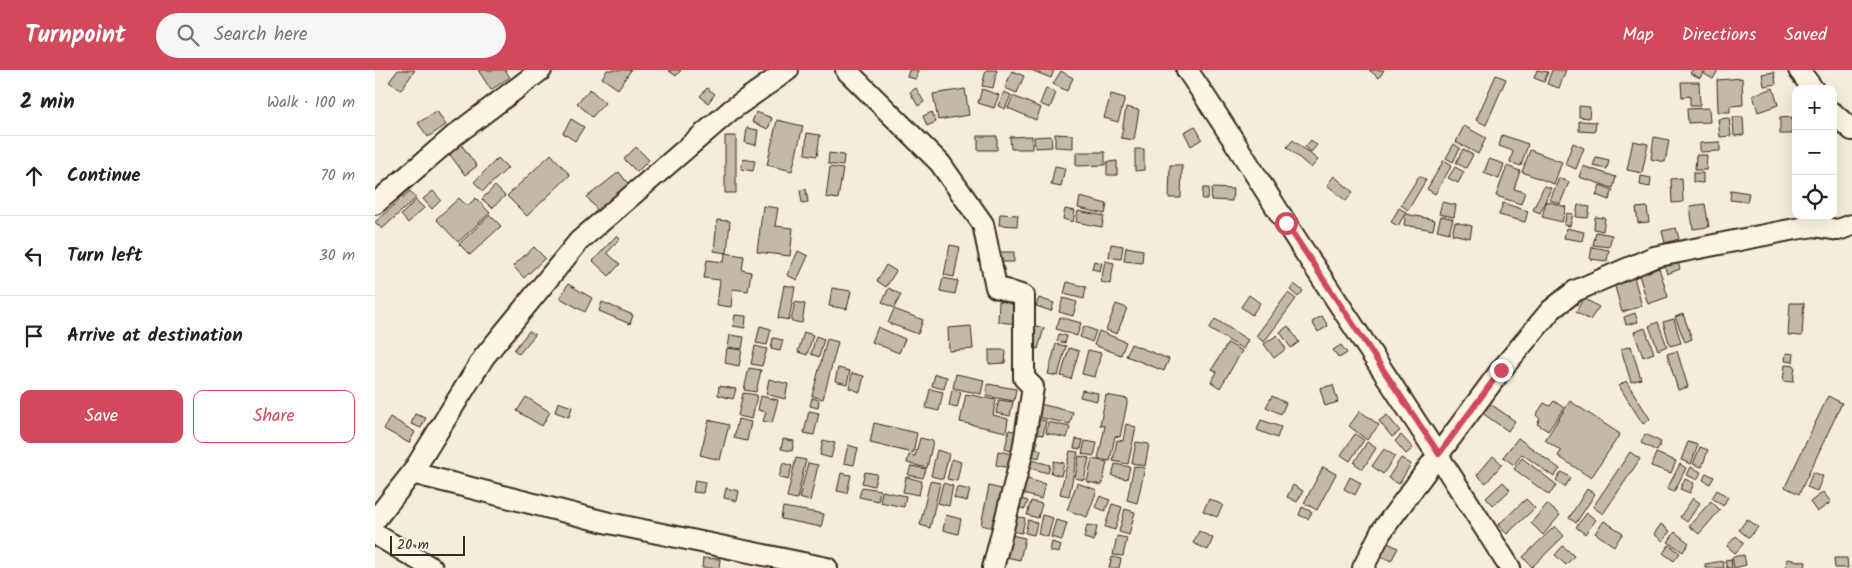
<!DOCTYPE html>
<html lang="en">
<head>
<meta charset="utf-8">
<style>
	body { margin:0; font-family:Kalam,sans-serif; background:#f6f6f6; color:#222 }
	.controls { position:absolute; right:15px; top:15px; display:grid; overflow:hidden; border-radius:10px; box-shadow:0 5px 20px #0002 }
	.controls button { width:45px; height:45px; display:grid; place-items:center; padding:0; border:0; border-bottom:1px solid #e0e0e0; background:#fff; color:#222; font:25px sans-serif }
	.scale { position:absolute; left:15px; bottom:12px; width:75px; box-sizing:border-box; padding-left:5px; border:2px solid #3b2a1e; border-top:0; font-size:14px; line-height:18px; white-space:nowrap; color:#3b2a1e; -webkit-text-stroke:4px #fcf5e5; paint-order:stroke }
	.stop { position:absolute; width:15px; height:15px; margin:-11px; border:4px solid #d1495b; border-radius:50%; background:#fff }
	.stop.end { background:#d1495b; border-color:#fff; box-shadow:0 1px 5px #0008 }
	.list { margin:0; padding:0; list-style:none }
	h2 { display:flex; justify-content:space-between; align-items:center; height:65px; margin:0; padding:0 20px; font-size:21px }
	h2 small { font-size:16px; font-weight:400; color:#767676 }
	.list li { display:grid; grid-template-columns:32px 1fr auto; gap:15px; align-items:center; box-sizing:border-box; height:80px; padding:0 20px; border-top:1px solid #e0e0e0 }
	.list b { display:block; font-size:19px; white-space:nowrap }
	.list em { font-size:16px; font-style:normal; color:#767676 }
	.actions { display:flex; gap:10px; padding:15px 20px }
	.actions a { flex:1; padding:11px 0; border:1px solid #d1495b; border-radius:10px; text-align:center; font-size:18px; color:#d1495b }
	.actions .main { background:#d1495b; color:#fff }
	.icon { flex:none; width:28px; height:28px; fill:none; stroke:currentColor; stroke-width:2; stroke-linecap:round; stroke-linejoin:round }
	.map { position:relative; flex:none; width:1477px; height:498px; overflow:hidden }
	header { display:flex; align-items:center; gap:30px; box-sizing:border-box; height:70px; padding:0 25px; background:#d1495b; color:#fff }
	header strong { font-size:24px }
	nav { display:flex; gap:28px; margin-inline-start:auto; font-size:18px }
	.search { width:350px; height:45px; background:#f6f6f6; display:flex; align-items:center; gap:12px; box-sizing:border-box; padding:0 18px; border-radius:28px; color:#767676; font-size:19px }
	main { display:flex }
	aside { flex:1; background:#fff }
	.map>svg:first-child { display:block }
	.building { fill:#c3b9aa; stroke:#3b2a1e }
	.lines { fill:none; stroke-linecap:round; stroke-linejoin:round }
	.street-casing { stroke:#3b2a1e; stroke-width:24 }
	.street { stroke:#fcf5e5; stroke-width:20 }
	.route { stroke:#d1495b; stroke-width:6 }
</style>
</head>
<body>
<header>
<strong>Turnpoint</strong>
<div class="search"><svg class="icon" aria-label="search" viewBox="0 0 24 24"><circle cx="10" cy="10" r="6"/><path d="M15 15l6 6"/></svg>Search here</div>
<nav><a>Map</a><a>Directions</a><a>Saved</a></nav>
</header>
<main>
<aside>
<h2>2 min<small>Walk · 100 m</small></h2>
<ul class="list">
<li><svg class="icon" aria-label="ahead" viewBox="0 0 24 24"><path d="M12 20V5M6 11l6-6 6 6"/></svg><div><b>Continue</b></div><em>70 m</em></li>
<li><svg class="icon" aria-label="left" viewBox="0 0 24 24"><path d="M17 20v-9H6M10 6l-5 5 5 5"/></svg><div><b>Turn left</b></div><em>30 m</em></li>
<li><svg class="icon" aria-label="arrive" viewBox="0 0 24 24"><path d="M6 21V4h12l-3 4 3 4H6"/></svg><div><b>Arrive at destination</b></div></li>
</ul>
<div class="actions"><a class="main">Save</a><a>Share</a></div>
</aside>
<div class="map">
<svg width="1477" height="498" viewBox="0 0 1477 498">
	<rect width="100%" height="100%" fill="#f4eddd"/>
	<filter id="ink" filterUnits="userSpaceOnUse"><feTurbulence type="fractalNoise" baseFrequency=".02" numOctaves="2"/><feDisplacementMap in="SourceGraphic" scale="10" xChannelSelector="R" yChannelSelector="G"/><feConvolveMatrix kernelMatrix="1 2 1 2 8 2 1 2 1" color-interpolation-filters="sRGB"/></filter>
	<g filter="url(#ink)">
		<path class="building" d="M23,0H40L26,20L14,12Z
			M103,0H130L135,7L116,20Z
			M232,0H256L243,19L227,8Z
			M293,0H306L301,6Z
			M534,0H543L541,9L532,7Z
			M611,0H622L618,18L607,16Z
			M656,0H679L676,8Z
			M994,0H1009L1004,8Z
			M1162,0L1173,2L1169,12L1159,8Z
			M1177,0H1191L1184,18L1172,14Z
			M1317,0H1329L1325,8L1315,3Z
			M1331,0H1343L1338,9L1329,4Z
			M637,1L649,6L642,23L630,18Z
			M686,1L698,8L692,21L678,14Z
			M1399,2L1401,14L1389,16L1387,4Z
			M1121,5L1131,9L1111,55L1101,50Z
			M1367,8L1368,35L1355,36V42H1343L1342,10Z
			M1306,12H1324L1325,36H1315V26L1307,27Z
			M332,18L340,24L333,33L325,26Z
			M541,18L549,32L543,36L535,22Z
			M671,18L681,23L675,38L665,34Z
			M1398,18L1403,35L1383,42L1378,25Z
			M215,19L230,33L217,47L202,33Z
			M590,19L594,45L563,50L558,24Z
			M607,19L624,25L619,38L603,33Z
			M629,22L636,25L630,39L623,36Z
			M736,24L750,28L743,52L729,48Z
			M638,26L666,38L661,50L633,38Z
			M1204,36L1215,37L1214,48L1204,47Z
			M751,37L764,40L759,70L746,68Z
			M1334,38L1335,52L1313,53L1312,39Z
			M62,41L71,55L53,67L43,53Z
			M381,42L397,48L393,59L377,52Z
			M557,42L561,52L552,56L548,46Z
			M1358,47H1368L1369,65L1359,66Z
			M1417,47V64H1405V48Z
			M1354,48L1356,66L1345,67L1343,49Z
			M196,49L209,57L200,71L188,63Z
			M402,50L428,56L417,101L392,95Z
			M1204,51L1221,52L1220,62L1204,61Z
			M820,56L827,69L816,76L809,62Z
			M1089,56L1111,68L1103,84L1081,72Z
			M372,58L383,60L381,75L370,73Z
			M432,63L445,65L442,86L430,84Z
			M680,64L698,65V78L680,77Z
			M1127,65L1153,74L1146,96L1135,92L1138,81L1124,76Z
			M350,66H361V123H350Z
			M603,66H622V80H603Z
			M657,66V79H636L635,67Z
			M676,66L677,77L660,78L659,67Z
			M1279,67L1294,70L1290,92L1276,89Z
			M918,70L943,90L936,98L912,77Z
			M936,70L942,75L936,82L930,77Z
			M1258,71L1273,74L1267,103L1252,100Z
			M1345,72V81L1325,82V73Z
			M85,73L102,96L90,105L73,82Z
			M1198,73L1209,78L1201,99L1190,94Z
			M1079,74L1085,78L1078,92L1071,88Z
			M261,77L274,90L262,102L249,89Z
			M760,79H769V100L760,101Z
			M1088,79L1098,85L1091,98L1081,93Z
			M1155,80L1187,92L1179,114L1147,102Z
			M701,82H730V95L701,96Z
			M454,83L469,85L468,96L453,94Z
			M176,84L195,105L152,146L132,126Z
			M1321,85H1332L1331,100H1320Z
			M1221,87L1234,90L1232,99L1218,96Z
			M123,88L133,98L108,121L99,112Z
			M368,89L380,91L378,101L366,99Z
			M1114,89L1129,94L1124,109L1109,103Z
			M1069,90L1077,95L1060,124L1052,119Z
			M742,91V105H732V92Z
			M795,95H807L806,128H794Z
			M680,96L690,98L686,117L676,115Z
			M1132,96L1145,101L1139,119L1150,122L1146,134L1121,126Z
			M1208,96L1241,107L1238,118L1204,107Z
			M455,97L468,99L463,129L451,127Z
			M1080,97L1089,102L1083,113L1073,108Z
			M244,102L255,116L223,141L212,127Z
			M1318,103H1328V113L1318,112Z
			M959,106L978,122L971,131L952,115Z
			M1044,106L1051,110L1033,140L1026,135Z
			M1266,106L1276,108L1275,117L1265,115Z
			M1184,108L1194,112L1185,134L1175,130Z
			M1307,108L1308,132L1297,133L1296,109Z
			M1225,115L1238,120L1234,130L1221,125Z
			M120,116L130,126L117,138L107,129Z
			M1169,116L1176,118L1165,143L1158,140Z
			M828,118H834L833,129H827Z
			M837,118L858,119L857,131L836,130Z
			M431,119L433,132L427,133L425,120Z
			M1356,120L1374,123L1372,132L1355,130Z
			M35,121L41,128L7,159L0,152Z
			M58,121L66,130L57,139L48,129Z
			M705,127L732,134L730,144L703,138Z
			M84,128L92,136L101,128L115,143L83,172L61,149Z
			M41,130L49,138L33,153L26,145Z
			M1171,131L1191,137L1187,152L1167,147Z
			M1067,132L1081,135L1079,147L1064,144Z
			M1128,133L1153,141L1150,152L1124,145Z
			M1330,134L1334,157L1318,159L1315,136Z
			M1203,135L1215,137L1213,148L1201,147Z
			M388,136L403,138L400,156L418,158L415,186L382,182Z
			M1272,137L1274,152L1263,153L1261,138Z
			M1024,138L1031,142L1023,156L1016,152Z
			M690,139L700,141L698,152L688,149Z
			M703,141L729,146L727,157L701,152Z
			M1192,143L1198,144L1195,156L1189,155Z
			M625,144L643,145L642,156L624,155Z
			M1031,144L1060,150L1058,160L1029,155Z
			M115,145L126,156L95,185L84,174Z
			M1066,146L1078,149L1074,163L1062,160Z
			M1220,147L1230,148L1228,161L1219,159Z
			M342,150L355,151L352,183L339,181Z
			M1080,152L1097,156L1095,168L1077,164Z
			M1191,158L1209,162L1207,171L1189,168Z
			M1301,158L1304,169L1290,173L1287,161Z
			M1221,162L1237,165L1234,177L1218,175Z
			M242,165L245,169L232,183L245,194L234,206L218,191Z
			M736,174L748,176L746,189L734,187Z
			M575,175L585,177L579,207L569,205Z
			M159,177L170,188L149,208L138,196Z
			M751,177L768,180L767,193L749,191Z
			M1217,177L1234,180L1232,191L1215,189Z
			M423,181L433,186L422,210L412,205Z
			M618,182H639V192H618Z
			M350,183L369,186L367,200L376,202L373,221L358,219L356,237L342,235L345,210L329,208L332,190L349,192Z
			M1302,189L1305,199L1292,204L1289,193Z
			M719,191L727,193L725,201L717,199Z
			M730,191L739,193L735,214L726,212Z
			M511,195L521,201L511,217L502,211Z
			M1284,198L1293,227L1273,234L1264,205Z
			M1259,207L1267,236L1247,242L1239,213Z
			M568,208L583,211L580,224L565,221Z
			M692,212L711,217L709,229L689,224Z
			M193,214L217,228L210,242L185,228Z
			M919,214L928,221L923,227L915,220Z
			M409,215L420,217L414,250L403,248Z
			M457,218L476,221L472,239L454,236Z
			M514,218L526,225L519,238L507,232Z
			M913,223L921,229L889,272L881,266Z
			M874,225L885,233L877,245L866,237Z
			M664,228L679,233L676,241L661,236Z
			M688,228L702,232L698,246L684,242Z
			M1209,228L1224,237L1215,250L1201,242Z
			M624,231L646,232L644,254L623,252Z
			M227,232L258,245L255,254L224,241Z
			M420,232L430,234L427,253L416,251Z
			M1415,233H1429L1427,266L1413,265Z
			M741,234L752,238L742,264L731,260Z
			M519,239L548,250L543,264L513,253Z
			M1260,243L1263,252L1251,255L1249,247Z
			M1308,244L1317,269L1310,272L1300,247Z
			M360,245L371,246L370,258L358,256Z
			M947,246L953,256L943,262L937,252Z
			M685,247L706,253L702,266L681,259Z
			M840,249L873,270L868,279L834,259Z
			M1299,249L1306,273L1295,276L1288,252Z
			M1283,252L1292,276L1283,280L1274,256Z
			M657,255L669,258L663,279L651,276Z
			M385,256L396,259L392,275L381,273Z
			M596,256L598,279L574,281L573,258Z
			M709,256L721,261L717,272L705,267Z
			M913,256L924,272L916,278L905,262Z
			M503,257L530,269L524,283L497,272Z
			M1270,258L1279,283L1268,287L1259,262Z
			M154,261L160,265L144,284L139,280Z
			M724,261L751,272L746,285L719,275Z
			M429,262L438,265L432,285L423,282Z
			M684,264L692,266L690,273L682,271Z
			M355,265L369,267L367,279L353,277Z
			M902,265L911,279L899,288L889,274Z
			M441,266L449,269L444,287L436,284Z
			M398,268L408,270L405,281L396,279Z
			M452,269L463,272L448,329L437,326Z
			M853,273L867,281L845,318L836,312L842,302L837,299Z
			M681,274L691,276L683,306L673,304Z
			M756,274L794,289L789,301L751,286Z
			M966,275L972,283L964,288L958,280Z
			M380,276L392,279L387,296L376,294Z
			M1256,276L1266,309L1256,312L1246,279Z
			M352,278L367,280L364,296L350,293Z
			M694,278L704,281L696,309L686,306Z
			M614,280H631L630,293L614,294Z
			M713,280L726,283L720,307L707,304Z
			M1302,281L1313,317L1303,320L1292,284Z
			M1411,283L1419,284L1418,292L1410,291Z
			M1410,295L1420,296L1418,312L1408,311Z
			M374,298L386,300L381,322L369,320Z
			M463,298L475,301L472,314L460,311Z
			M477,303L489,306L485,322L474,318Z
			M560,304L572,307L569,319L557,316Z
			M581,304L609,310L606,324L578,318Z
			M394,309L413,314L410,329L391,324Z
			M1251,311L1275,349L1268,354L1244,316Z
			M613,314L641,319L639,331L611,326Z
			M958,315L963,332L950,336L945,318Z
			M344,316L361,319L358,329L343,325Z
			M555,319L568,322L564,341L551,338Z
			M577,320L586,322L582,338L574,336Z
			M707,320L723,323L722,331L705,327Z
			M368,323L382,325L377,349L363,346Z
			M591,324L621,330L618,345L633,349L631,362L585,352Z
			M731,325L753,329L745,367L740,366L735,391L723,389L730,356L725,355Z
			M386,326L403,330L397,353L388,351L391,342L383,340Z
			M897,326L911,333L906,344L891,337Z
			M1453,326L1467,333L1424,424L1410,417Z
			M151,327L175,342L167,356L142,341Z
			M437,328L444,330L443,338L435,336Z
			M624,330L638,332L635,346L621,343Z
			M1179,331L1189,338L1173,361L1162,354L1165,349L1161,345L1169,333L1175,336Z
			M1195,331L1245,364L1216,408L1183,386L1186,381L1170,370Z
			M183,332L197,337L194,347L180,342Z
			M1114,333L1140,351L1133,361L1107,343Z
			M665,334L698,342L695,354L662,347Z
			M434,341L444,343L439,365L429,363Z
			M985,341L1004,355L992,370L974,356Z
			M40,344L51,348L46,358L36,354Z
			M1012,345L1025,361L1017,367L1004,351Z
			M15,347L40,362L34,373L9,359Z
			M363,349L376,352L372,371L359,368Z
			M661,349L671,351L668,365L658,363Z
			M334,350L354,355L345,390L325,385Z
			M886,350L906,357L902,368L882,360Z
			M673,352L695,357L692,368L671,363Z
			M499,353L542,363L538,383L495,373Z
			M751,354L761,357L753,394L738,391L742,370L748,371Z
			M634,360L644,362L639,382L630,379Z
			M980,364L989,370L975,391L966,385Z
			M1270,364L1286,372L1282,381L1266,373Z
			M1026,365L1038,378L1031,384L1020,371Z
			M545,368L558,371L552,398L532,393L534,385L540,386Z
			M1143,368L1185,399L1179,407L1147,384L1139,395L1128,387Z
			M408,369L419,371L417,381L406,379Z
			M656,369L663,371L661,378L666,380L664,388L652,385Z
			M701,369L708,370L706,379L699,378Z
			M448,370L460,373L456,388L445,385Z
			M710,371L722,373L719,386L707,384Z
			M761,372L774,374L770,396L757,393Z
			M992,372L1001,378L988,399L979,393Z
			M1313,372L1323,375L1316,394L1306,390Z
			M473,375L483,378L479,395L469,393Z
			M1325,377L1333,380L1327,397L1318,394Z
			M1009,379L1020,386L1008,404L997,396Z
			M562,380L574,384L568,409L556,406Z
			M623,381L637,384L634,398L621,395Z
			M695,381L703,382L694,426L685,424Z
			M1255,382L1265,389L1228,444L1218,437Z
			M1281,383L1301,391L1296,403L1276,396Z
			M704,386L714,388L709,410L700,408Z
			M1118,386L1127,394L1111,413L1102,405Z
			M421,388L431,390L422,429L412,427Z
			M1026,388L1036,394L1024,414L1013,408Z
			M1147,388L1182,415L1174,425L1139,399Z
			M577,389L586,392L582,411L572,409Z
			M653,389L675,395L673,403L651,397Z
			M717,389L732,392L727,415L712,412Z
			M679,391L689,393L686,406L676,403Z
			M408,393L417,396L413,410L404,407Z
			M433,393L443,395L435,431L424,428Z
			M740,394L755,397L752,409L737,406Z
			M1305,394L1311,398L1299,422L1292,419Z
			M536,396L551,399L548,408L533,405Z
			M759,396L770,398L762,433L752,430Z
			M948,397L961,404L942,440L929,433Z
			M1316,397L1326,402L1322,410L1312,405Z
			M490,402L502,404L499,416L487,413Z
			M1187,402L1196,408L1189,417L1181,410Z
			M1438,402L1448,406L1442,421L1432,417Z
			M466,403L476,405L472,423L462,421Z
			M1331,403L1339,407L1335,414L1328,410Z
			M531,407L547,411L544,425L528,422Z
			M975,407L986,413L980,425L969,419Z
			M649,408L670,414L666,429L645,423Z
			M1310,409L1319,413L1315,423L1305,419Z
			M320,410L330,412L328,423L318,422Z
			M555,411L565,413L555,458L545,455Z
			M1128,412L1135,420L1118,436L1111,428Z
			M568,413L578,416L574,436L563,433Z
			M702,413L722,420L712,447L692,440Z
			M918,415L928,421L922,432L912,427Z
			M614,416L630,420L622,459L606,455Z
			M487,417L505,420L503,431L484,427Z
			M582,417L595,420L592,431L579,428Z
			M351,418L364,421L362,431L349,428Z
			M1212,419L1220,424L1201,453L1194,448Z
			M1342,420L1353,427L1348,436L1337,428Z
			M507,421L531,426L529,437L505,432Z
			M1448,422L1456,432L1442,442L1435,432Z
			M725,426L735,430L730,441L720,437Z
			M643,428L653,431L650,439L641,437Z
			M1318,428L1325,433L1312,452L1305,447Z
			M834,429L848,435L842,447L828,441Z
			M1151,429L1160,438L1132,464L1123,455Z
			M656,431L667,434L663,448L652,445Z
			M1336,431L1345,440L1324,464L1314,456Z
			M737,434L747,437L740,460L730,457Z
			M1172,434L1185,445L1168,465L1156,453Z
			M408,437L449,444L446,457L406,449Z
			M927,437L937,442L933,449L924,445Z
			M750,439L760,442L754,465L744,462Z
			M1212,443L1221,450L1210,464L1201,457Z
			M571,445L586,449L583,464L568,460Z
			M667,445L678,448L673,467L663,464Z
			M639,446L650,448L647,463L636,461Z
			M1372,449L1383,457L1374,468L1364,460Z
			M653,450L662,453L659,465L650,463Z
			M681,450L692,453L687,470L676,467Z
			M1229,451L1248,463L1239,476L1220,463Z
			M1286,454L1295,461L1288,471L1279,464Z
			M712,455L722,457L719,471L709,468Z
			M1180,456L1189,466L1157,497L1148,487Z
			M824,461L838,468L833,480L818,473Z
			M1300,462L1314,473L1308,482L1293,472Z
			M636,465L650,468L645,490L631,487Z
			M742,466L752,468L748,486L738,485Z
			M1361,466L1369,473L1360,483L1352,476Z
			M677,472L686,475L684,483L675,481Z
			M1011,472L1023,478L1016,491L1004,485Z
			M1294,475L1305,483L1299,491L1288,483Z
			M1188,476L1199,486L1191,495L1180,485Z
			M1369,485L1371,495L1359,498L1357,487Z
			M737,487L746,489L744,498H734Z
			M328,488L345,489L344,498H327Z
			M1459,488H1472L1473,498H1460Z
			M1356,489L1357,498H1352L1350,490Z
			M1412,489L1431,492L1430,498H1411Z
			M1348,491L1349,498H1330V494Z"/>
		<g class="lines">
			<g class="street-casing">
				<path id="street" d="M471,0L565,93L608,154L621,217L649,226V308L658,317L648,380L618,498
					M812,0C852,58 889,119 927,178C997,284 1067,390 1135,498
					M1424,0L1438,19
					M1458,43L1477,60
					M0,134L80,65L166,0
					M37,403L234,453L452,498
					M0,450L37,403L109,287L204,171L356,40L413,0
					M5,467L57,498
					M988,498L1006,462L1126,300L1176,240L1200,221L1279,187L1420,159L1439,156L1463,160L1477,155"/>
			</g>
			<use href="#street" class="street"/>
		</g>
	</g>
	<g class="lines" filter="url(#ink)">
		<path class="route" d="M911,153L1064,384L1126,300"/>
	</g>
</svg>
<div class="controls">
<button>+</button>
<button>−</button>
<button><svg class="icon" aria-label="locate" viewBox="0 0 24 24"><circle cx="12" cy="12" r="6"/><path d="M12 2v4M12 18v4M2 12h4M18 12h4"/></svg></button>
</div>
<div class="scale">20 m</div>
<div class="stop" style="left:911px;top:153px"></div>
<div class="stop end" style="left:1126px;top:300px"></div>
</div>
</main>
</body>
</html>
